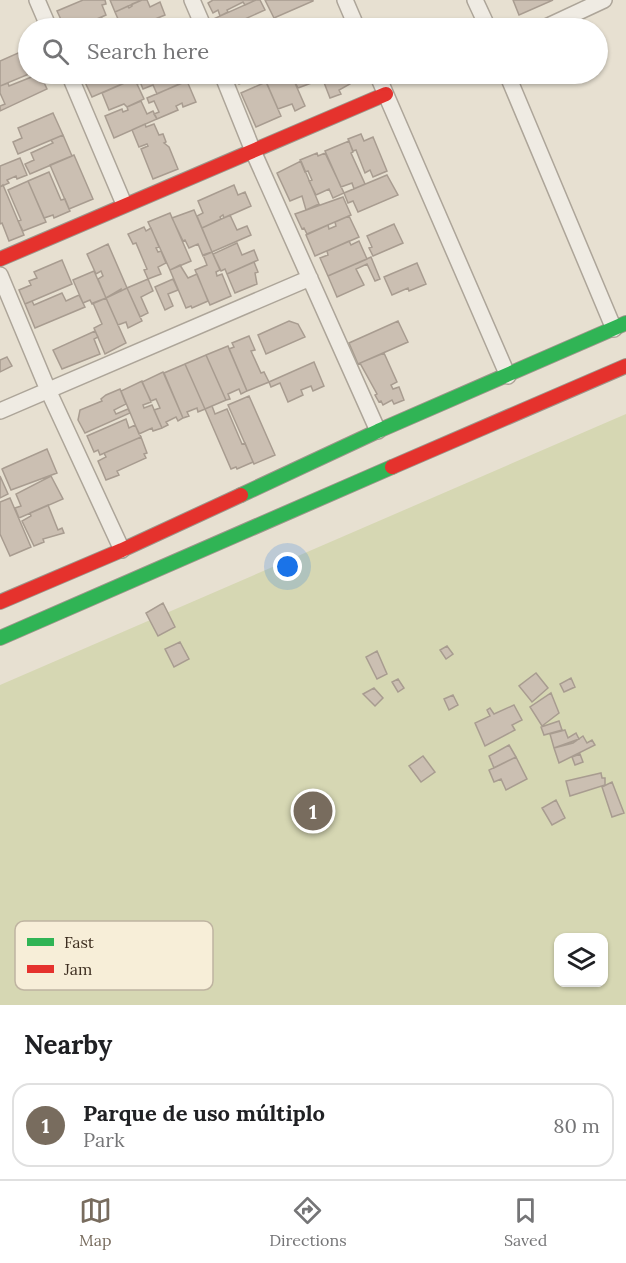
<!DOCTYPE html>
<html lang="en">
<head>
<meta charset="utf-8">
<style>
	body { margin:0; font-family:Lora,serif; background:#f2f2f2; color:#202124 }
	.controls { position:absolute; right:18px; bottom:18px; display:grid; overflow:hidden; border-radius:12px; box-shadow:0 2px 4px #0004 }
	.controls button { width:54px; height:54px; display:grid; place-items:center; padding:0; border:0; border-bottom:2px solid #e0e0e0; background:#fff; color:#202124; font:30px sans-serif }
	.you { position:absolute; left:288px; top:567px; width:21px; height:21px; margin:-15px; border:4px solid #fff; border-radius:50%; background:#1a73e8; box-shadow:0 0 0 9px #1a73e833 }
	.badge { display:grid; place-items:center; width:39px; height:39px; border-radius:50%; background:#786c5e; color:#fff; font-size:20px; font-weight:700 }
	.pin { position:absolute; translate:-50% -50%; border:3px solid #fff; box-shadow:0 2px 6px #0006 }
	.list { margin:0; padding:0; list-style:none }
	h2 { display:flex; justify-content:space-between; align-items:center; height:78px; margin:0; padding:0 24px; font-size:26px }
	h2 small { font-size:20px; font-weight:400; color:#757577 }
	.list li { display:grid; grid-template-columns:39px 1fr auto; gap:18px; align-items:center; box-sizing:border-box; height:84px; margin:0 12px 12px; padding:0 12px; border:2px solid #e0e0e0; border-radius:18px }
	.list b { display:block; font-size:22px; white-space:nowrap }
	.list p { margin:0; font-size:20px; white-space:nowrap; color:#757577 }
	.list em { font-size:20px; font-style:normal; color:#757577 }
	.icon { flex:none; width:33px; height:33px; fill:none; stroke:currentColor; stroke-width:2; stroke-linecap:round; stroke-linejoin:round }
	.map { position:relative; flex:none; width:626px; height:1005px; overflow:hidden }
	.search { position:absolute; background:#fff; box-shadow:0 2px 4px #0004; left:18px; right:18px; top:18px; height:66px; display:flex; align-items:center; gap:15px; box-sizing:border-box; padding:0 21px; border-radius:33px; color:#757577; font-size:22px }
	.sheet { height:174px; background:#fff }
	nav { display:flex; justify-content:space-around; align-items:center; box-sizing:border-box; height:84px; border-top:2px solid #e0e0e0; background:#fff; font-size:16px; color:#757577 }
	nav a { display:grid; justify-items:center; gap:3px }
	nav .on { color:#786c5e }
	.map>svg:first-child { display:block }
	.green { fill:#d6d7b3; fill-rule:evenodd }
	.building { fill:#cbbfb2; stroke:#a89c90; stroke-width:1.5 }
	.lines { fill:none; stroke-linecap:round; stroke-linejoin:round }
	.street-casing { stroke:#ada599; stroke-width:18 }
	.fast-casing { stroke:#9c958a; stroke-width:16 }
	.jam-casing { stroke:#9c958a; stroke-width:16 }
	.street { stroke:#efebe3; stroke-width:15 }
	.fast { stroke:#30b455; stroke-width:14 }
	.jam { stroke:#e5322d; stroke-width:14 }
	.key { fill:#f7eed8; stroke:#bfb4a1; stroke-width:1.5 }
	.key-label { font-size:16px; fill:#3d2e20 }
</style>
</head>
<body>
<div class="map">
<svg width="626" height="1005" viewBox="0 0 626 1005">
	<rect width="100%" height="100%" fill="#e7e0d1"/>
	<path class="green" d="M626,414V1005H0V685ZM558,938H604V982H558Z"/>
	<path class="building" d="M83,0H105L106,4L102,5L106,15L76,28H61L59,25L63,24L57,11Z
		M110,0H142L115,12Z
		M142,0H147L150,7L160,2L165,15L133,28H122L115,12L128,6L129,8L132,6V4Z
		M213,0H256L245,5L243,2L227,10L228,12L220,16L218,10L213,13L208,3Z
		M256,0H260L265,10L227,27L228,28H215L211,20Z
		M265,0H313V1L274,18Z
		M513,0H553L519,15Z
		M102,17L105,25L114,21L117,28H77Z
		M155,19L159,28L168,24L170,28H141L140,25Z
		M325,21L328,28H308L319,24Z
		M27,49L29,74L0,86V61Z
		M33,74H40L47,89L0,111V106L5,104L0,93V86L8,83L9,86L34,76Z
		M87,74H137L138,77L92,97L84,80V75Z
		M146,74H182L186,81L157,94L153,85L143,89L138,77Z
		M234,74H262L239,84Z
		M276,74H291L305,106L295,111L292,104L278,109L265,79Z
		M291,74H310L314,82L298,88Z
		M320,74H345L350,84L339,90L341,94L330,98L323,80L329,78L328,75L322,78Z
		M138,77L141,83L137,84L144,99L127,107L124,104L109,110L102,93Z
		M187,81L196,102L183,107L182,103L176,106L178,110L157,119L154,114L159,112L154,101L149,103L147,98Z
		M266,82L281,116L256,127L241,93Z
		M141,101L147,114L153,111L157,119L114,138L105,116L122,109L123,112L128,110L127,107Z
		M53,113L63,135L18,154L13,142L22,138L18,128Z
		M145,124L146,127L154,124L159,135L163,134L166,142L164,143L169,147L178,169L153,179L141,149L148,146L147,144L139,147L132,130Z
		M361,134L364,141L373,137L387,171L373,177L370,170L365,173L356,150L353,151L348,139Z
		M63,135L72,156L30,174L25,164L34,160L31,153L53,143L51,140Z
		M349,141L353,152L351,153L365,184L354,189L352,183L341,187L325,151Z
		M317,153L318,156L325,153L344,193L333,198L329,189L316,195L309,181L312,180L308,171L305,172L300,160Z
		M74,155L93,199L69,209L50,165Z
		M20,158L27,175L17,179L16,176L7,180L9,183L0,187V166Z
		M301,161L319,204L306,210L302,196L290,201L277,173Z
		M49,172L61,200L65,199L70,211L54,218L53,215L44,218L28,181Z
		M387,175L398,195L358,212L353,201L348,203L344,193Z
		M28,181L46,222L23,231L18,221L21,220L8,190Z
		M3,185L24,235L9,241L2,223L0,224V187Z
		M234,185L238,195L245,192L251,206L224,218L223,215L220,217L221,219L202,228L197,216L203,213L198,201Z
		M343,197L351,215L307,234L304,228L302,229L295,214Z
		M194,210L212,252L203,256L198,244L189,248L185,240L183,241L172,218Z
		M170,213L191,261L170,270L148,222Z
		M230,215L237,230L247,226L251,235L212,252L202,228Z
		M349,216L359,237L315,256L306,235L328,225L329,229L336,226L335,222Z
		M394,224L403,243L373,256L369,248L372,247L367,236Z
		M144,227L146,231L151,228L159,247L156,248L158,252L161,251L166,263L158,267L161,274L148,279L144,270L147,269L136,243L133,244L128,234Z
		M349,241L351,245L359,241L367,259L328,276L320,258L328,255L327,251Z
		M237,243L242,255L254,250L258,260L227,274L225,269L221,271L213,254Z
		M108,244L127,288L121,291V289L106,298L98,279L103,276L101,271L96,274L87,254Z
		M212,252L220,270L216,272L217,276L222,274L231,296L210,305L195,270L207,265L203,255Z
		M371,257L380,279L375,281L367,264L356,269L364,285L337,297L328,276Z
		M62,260L72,284L25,304L19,290L31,285L29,281L37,278L34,272Z
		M254,262L258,272L255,273L257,284L235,293L227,274Z
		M417,263L426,284L409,291L408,288L392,295L384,277Z
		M180,265L188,278L197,274L208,301L192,308L191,306L186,308L170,270Z
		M94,271L106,298L92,304L90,300L83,303L73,280Z
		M148,279L153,291L141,297L148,313L140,317L127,288Z
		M173,279L178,290L168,294L173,306L165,310L155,287Z
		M127,288L142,321L128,328L126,322L118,325L106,298Z
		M62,293L66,301L79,295L85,307L35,328L25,304L32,301L34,305Z
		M106,298L126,343L105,354L94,328L102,324L93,303Z
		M289,321L298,324L305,337L266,354L258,335Z
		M398,321L408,342L358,364L349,343Z
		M95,331L98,337L94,339L100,354L62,369L53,350Z
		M249,336L255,350L251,351L261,373L264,372L269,382L247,391L229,349L234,347L232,343Z
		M228,346L247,391L241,394L239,389L228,394L230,399L226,400L206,355Z
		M384,353L397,382L391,385L393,389L399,387L404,400L394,404L392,400L383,405L381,401L379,402L375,395L377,394L360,363Z
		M206,355L226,400L205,409L185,364Z
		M7,357L12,366L0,372V360Z
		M314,362L324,386L313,391L311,386L301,390L303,395L288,402L280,383L271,387L269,382Z
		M185,364L205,409L198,412L197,408L187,412L189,416L183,418L164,373Z
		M163,372L183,418L178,421L176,417L166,422L168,425L162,428L154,410L160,408L156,399L151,401L142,382Z
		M142,381L151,402L143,405L144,408L152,405L162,428L153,431L152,428L139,434L121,391Z
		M120,389L126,404L114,410L116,414L128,409L130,413L85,433L78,420L80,410L102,401L101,399L106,395Z
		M249,396L275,455L254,464L228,405Z
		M212,406L215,414L227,409L242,444L245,443L253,462L237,469L236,467L231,469L205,409Z
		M126,419L129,428L135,425L141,437L100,455L98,450L94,452L87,436Z
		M141,437L147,453L144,454L146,458L117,471L119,475L106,480L98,461L106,457L104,453Z
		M47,449L57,473L11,490L2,469L4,468Z
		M0,476L8,494L0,498Z
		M51,476L63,499L19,518L15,508L21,506L16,494Z
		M10,498L31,547L10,556L0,534V502Z
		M48,505L58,530L62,528L64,533L43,539L44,542L34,546L22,521L31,516L30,513Z
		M163,603L175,627L158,636L146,613Z
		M180,642L189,659L174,667L165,649Z
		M447,646L453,654L446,659L440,650Z
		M377,651L387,674L377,679L366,657Z
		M536,673L548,688L532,702L519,686Z
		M571,678L575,687L564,692L560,684Z
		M398,679L404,688L398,692L392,682Z
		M374,688L383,698L375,706L363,694Z
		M551,693L559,713L542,726L530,707Z
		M453,695L458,705L449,710L444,699Z
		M514,705L522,720L512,725L515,730L485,746L475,723L490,716L487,710L490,708L494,714Z
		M559,721L562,730L544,735L541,727Z
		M565,730L568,738L576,733L579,739L554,748L550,734Z
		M583,736L587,743L592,740L595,745L559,763L554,748L573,743Z
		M509,745L516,757L494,768L489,756Z
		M580,754L583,762L575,765L572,757Z
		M423,756L435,772L421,782L409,766Z
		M516,757L527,779L506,790L501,779L494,782L489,770Z
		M601,773L602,778H605V785L570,796L566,781Z
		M612,782L624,813L612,817L602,787Z
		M556,800L565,818L552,825L542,808Z"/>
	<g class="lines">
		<g class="street-casing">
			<path id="street" d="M37,0L49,28
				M192,0L204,28
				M345,0L357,28
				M475,0L488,28
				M544,28L604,0
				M69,74L124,204
				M222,74L253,151L378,431
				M377,74L508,376
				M507,74L614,329
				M0,275L48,390L122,550
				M0,411L310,278"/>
		</g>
		<g class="fast-casing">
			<path id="fast" d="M241,495L378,431L626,323
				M0,638L392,467"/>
		</g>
		<g class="jam-casing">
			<path id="jam" d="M0,259L386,94
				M392,467L626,366
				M0,602L122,550L241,495"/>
		</g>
		<use href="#street" class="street"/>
		<use href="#fast" class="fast"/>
		<use href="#jam" class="jam"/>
	</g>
	<rect x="15" y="921" width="198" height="69" rx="9" class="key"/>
	<rect x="27" y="938" width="27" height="8" fill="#30b455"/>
	<rect x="27" y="965" width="27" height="8" fill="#e5322d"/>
	<g class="key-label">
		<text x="64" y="948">Fast</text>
		<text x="64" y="975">Jam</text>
	</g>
</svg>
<div class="controls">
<button><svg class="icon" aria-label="layers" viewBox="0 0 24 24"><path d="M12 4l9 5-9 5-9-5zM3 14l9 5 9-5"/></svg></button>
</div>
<div class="you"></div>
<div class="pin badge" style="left:313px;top:811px">1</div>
<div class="search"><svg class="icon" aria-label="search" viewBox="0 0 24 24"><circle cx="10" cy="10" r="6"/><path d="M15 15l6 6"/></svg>Search here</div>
</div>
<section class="sheet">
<h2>Nearby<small></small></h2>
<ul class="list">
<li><span class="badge">1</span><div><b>Parque de uso múltiplo</b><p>Park</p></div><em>80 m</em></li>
</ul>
</section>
<nav>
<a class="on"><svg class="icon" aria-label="map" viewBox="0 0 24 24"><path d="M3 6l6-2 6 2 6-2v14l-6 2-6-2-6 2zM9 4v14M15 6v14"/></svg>Map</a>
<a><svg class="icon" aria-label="directions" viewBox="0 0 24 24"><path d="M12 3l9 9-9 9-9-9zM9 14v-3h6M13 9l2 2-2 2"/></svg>Directions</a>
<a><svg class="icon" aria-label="saved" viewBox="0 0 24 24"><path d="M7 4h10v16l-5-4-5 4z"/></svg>Saved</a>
</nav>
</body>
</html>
